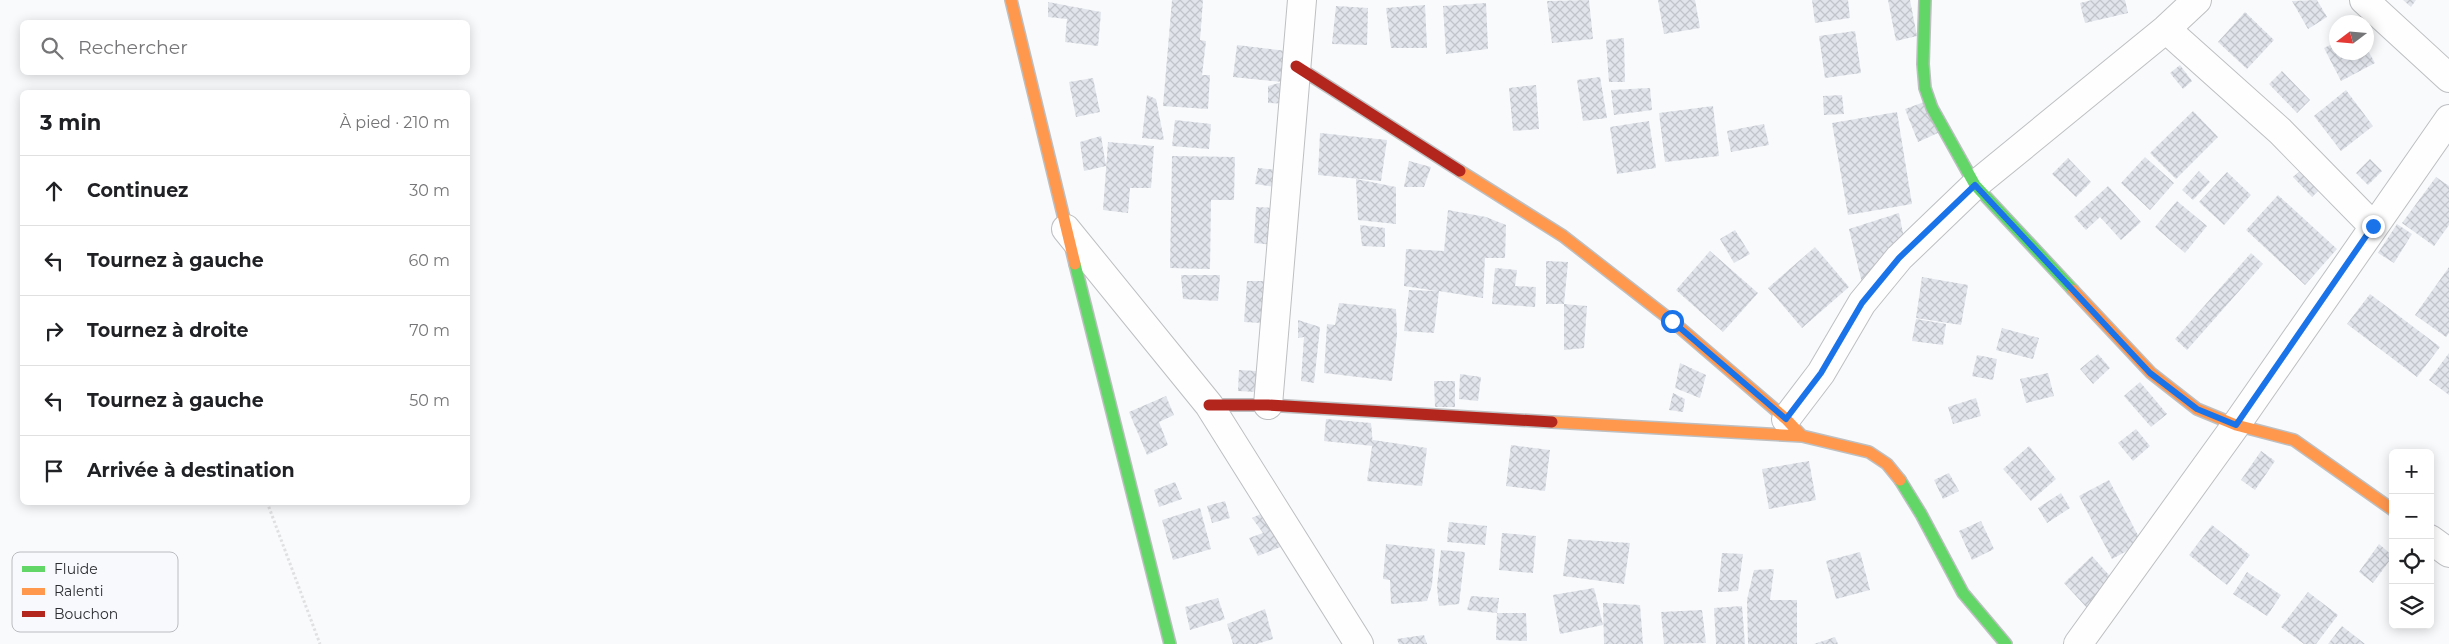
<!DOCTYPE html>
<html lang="fr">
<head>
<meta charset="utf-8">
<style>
	body { margin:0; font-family:Montserrat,sans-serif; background:#f2f2f2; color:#202124 }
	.controls { position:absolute; right:15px; bottom:15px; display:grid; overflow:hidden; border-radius:8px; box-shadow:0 2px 12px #0003 }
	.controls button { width:45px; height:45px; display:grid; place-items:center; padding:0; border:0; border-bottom:1px solid #e0e0e0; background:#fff; color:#202124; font:25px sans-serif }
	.compass { position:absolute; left:2329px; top:15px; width:45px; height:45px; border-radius:50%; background:#fff; box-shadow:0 2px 12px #0003; rotate:254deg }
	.stop { position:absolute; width:15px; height:15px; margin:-11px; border:4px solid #1a73e8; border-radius:50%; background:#fff }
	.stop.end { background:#1a73e8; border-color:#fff; box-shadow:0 1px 5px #0008 }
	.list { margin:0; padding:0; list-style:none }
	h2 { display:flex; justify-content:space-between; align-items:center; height:65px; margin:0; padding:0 20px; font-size:21px }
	h2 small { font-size:16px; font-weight:400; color:#757577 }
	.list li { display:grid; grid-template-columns:32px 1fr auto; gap:15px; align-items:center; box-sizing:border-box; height:70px; padding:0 20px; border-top:1px solid #e0e0e0 }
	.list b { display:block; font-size:19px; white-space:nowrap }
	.list em { font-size:16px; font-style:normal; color:#757577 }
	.icon { flex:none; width:28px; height:28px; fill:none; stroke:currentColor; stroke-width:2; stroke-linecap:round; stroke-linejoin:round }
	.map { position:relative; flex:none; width:2449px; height:644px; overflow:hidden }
	.search { position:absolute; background:#fff; box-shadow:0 2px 12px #0003; left:20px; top:20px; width:450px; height:55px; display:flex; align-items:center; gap:12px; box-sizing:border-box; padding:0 18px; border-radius:8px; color:#757577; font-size:19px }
	.panel { position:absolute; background:#fff; box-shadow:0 2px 12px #0003; left:20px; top:90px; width:450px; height:415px; border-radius:8px }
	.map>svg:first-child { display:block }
	.building { fill:url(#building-cross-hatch) }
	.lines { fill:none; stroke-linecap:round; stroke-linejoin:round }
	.street-casing { stroke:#bdbfc1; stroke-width:30 }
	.fast-casing { stroke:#bdbfc1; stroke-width:14 }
	.slow-casing { stroke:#bdbfc1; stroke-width:14 }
	.jam-casing { stroke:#bdbfc1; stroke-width:14 }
	.path { stroke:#e0e0e2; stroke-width:3; stroke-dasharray:2.5 2.5; stroke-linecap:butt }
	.street { stroke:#fefeff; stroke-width:28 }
	.fast { stroke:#63d668; stroke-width:11 }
	.slow { stroke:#ff974d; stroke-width:11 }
	.jam { stroke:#b3261e; stroke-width:11 }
	.route { stroke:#1a73e8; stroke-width:6 }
	.key { fill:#f7f9fd; stroke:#babcc0; stroke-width:1 }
	.key-label { font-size:14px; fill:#2c2d31 }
</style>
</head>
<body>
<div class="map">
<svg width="2449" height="644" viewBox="0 0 2449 644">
	<defs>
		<pattern id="building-cross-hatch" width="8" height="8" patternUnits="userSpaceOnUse" patternTransform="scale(1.25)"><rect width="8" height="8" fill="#e1e4eb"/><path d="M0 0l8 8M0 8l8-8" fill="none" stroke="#c1c4ca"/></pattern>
	</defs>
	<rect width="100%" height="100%" fill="#f8fafc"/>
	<path class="building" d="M1172,0H1203L1200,40L1206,41L1202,75H1210L1208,109L1163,106Z
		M1589,0L1593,39L1552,43L1547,1Z
		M1658,0H1695L1700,28L1664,34Z
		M1812,0H1848L1850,18L1815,23Z
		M1888,0H1910L1917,36L1896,41Z
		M2092,0H2125L2128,13L2085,23L2080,3Z
		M2317,0L2327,17L2308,29L2292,1Z
		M2403,0H2416L2411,7Z
		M1048,2L1101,12L1098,46L1065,42L1067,19L1048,17Z
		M1486,3L1488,49L1446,54L1443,6Z
		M1425,5L1427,48H1391L1386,8Z
		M1336,6L1368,8L1367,45L1332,44Z
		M2245,12L2274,40L2247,69L2218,42Z
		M1855,31L1861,73L1825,78L1819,36Z
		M1624,38L1625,82H1609L1606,40Z
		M2336,42V52H2366V47L2375,63L2341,81L2324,48Z
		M1237,45L1287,51L1283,82L1233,77Z
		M2180,65L2192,81L2183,89L2170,73Z
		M2282,71L2310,100L2297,113L2269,84Z
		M1600,77L1607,118L1583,121L1577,80Z
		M1093,78L1100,112L1076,117L1069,82Z
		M1283,82L1289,104L1268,103V86Z
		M1536,85L1539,129L1513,131L1509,88Z
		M1650,88L1652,110L1614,115L1611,90Z
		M2346,90L2373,126L2341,151L2314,116Z
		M1147,95L1156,99L1164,140L1142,138Z
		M1842,95L1844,114L1824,115L1823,96Z
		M1927,101L1940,132L1918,142L1905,109Z
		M1713,106L1719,156L1665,162L1659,113Z
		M2193,111L2218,137L2176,179L2150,153Z
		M1897,112L1912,204L1848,215L1832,123Z
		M1175,120L1211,124L1209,149L1172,146Z
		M1649,121L1656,168L1617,174L1610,127Z
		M1764,124L1769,145L1731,152L1727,131Z
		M1320,133L1387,140L1381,181L1318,175Z
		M1101,136L1106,166L1084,171L1080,142Z
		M1108,142L1154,146L1151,188H1130L1128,213L1103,210Z
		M1172,156L1235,157L1234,200H1211L1210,269L1170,268Z
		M2145,157L2174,183L2150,210L2121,183Z
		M2068,158L2091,182L2076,197L2052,174Z
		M2370,159L2382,171L2368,185L2356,173Z
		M1409,161L1431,167L1424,187H1404Z
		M2306,166L2324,185L2312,197L2293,177Z
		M1258,168L1278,170L1276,187L1255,184Z
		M2199,171L2210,182L2193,200L2182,190Z
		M2227,172L2251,195L2224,225L2199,202Z
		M2436,177L2449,186V225L2434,246L2402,223Z
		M1356,179L1396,187V224L1358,220Z
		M2108,186L2141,222L2121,240L2100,217L2086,230L2074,217Z
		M2278,195L2337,249L2305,285L2246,230Z
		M2177,201L2207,226L2185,253L2155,227Z
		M1256,207L1278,208L1275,245L1254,243Z
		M1448,210L1486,217L1506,225L1505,258H1485L1483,298L1439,291L1434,333L1404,331L1409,290L1437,291L1404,286L1406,249L1444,251Z
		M1899,213L1904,238L1862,283L1849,229Z
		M2397,224L2412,234L2394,263L2378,253Z
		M1360,225L1385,228V247L1362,246Z
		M1735,230L1750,254L1734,263L1720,239Z
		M1815,247L1849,287L1802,328L1768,288Z
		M1710,251L1758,293L1723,332L1676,290Z
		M2251,253L2263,264L2187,350L2175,339Z
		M1546,261L1568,262L1564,304H1546Z
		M2449,267V333L2446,337L2415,315Z
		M1495,268L1517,270L1515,286L1536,287L1535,307L1492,304Z
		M1181,275H1220L1218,301L1183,299Z
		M1922,277L1968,285L1961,325L1916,318Z
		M1247,281H1265L1262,323L1244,322Z
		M2370,294L2440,347L2417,377L2347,324Z
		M1339,303L1396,309L1397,334L1392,381L1324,373L1327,324L1335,325Z
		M1564,304L1587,306L1584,348L1564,350Z
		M1916,319L1946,324L1943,345L1912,341Z
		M1298,320L1320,327L1314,383L1301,381L1304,337L1298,338Z
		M2002,328L2039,338L2033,359L1996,350Z
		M2449,353V395L2429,380Z
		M2098,354L2110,368L2093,384L2080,369Z
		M1977,355L1997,359L1993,380L1972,376Z
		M1680,363L1706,375L1700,398L1675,388Z
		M1239,370L1257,371V392L1238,391Z
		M2048,373L2054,396L2026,403L2020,379Z
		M1460,374L1481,377L1478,401L1459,399Z
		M1434,381H1455V407H1435Z
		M2140,382L2167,414L2151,427L2124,396Z
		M1673,393L1685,399L1683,412L1669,410Z
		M1166,396L1174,415L1159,422L1168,445L1147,455L1129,412Z
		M1976,398L1981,416L1953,424L1948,407Z
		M1326,419L1371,423L1373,446L1324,441Z
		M2136,429L2150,446L2133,461L2118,443Z
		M1373,440L1427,448L1422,486L1367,481Z
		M1511,445L1550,450L1545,491L1506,486Z
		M2029,446L2056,479L2031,501L2003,469Z
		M2261,451L2275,461L2255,490L2241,480Z
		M1809,461L1816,500L1769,509L1762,469Z
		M1949,473L1959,491L1943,499L1934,480Z
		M2109,480L2142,543L2112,559L2079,496Z
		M1175,482L1182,499L1159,507L1154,490Z
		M2061,493L2070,508L2047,523L2038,508Z
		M1225,501L1230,518L1212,523L1207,506Z
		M1200,508L1211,549L1173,560L1162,520Z
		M1269,510L1290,543L1258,556L1249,538L1263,533L1252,518Z
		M1981,521L1994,549L1972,560L1959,531Z
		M1449,522L1487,526L1485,545L1447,542Z
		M2212,525L2250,555L2227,585L2189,555Z
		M1502,533L1536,536L1533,573L1499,570Z
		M1568,539L1630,543L1624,584L1563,576Z
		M1386,544L1435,549L1432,585L1427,601L1391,604L1390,580L1383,579Z
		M2379,544L2393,556L2373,583L2359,572Z
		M1441,550L1465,552L1459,604L1439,606L1437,587Z
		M1860,552L1870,590L1836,599L1826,561Z
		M1722,553L1743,554L1738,591L1718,592Z
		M2092,556L2116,583L2088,609L2064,583Z
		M1774,569L1770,600H1797V644H1748L1747,600L1754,570Z
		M2247,572L2281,595L2267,616L2233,594Z
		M1594,588L1603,625L1560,634L1553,595Z
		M2308,592L2338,615L2316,644H2304L2281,627Z
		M1471,596L1499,598L1497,613L1467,610Z
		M1218,598L1225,619L1190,630L1185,607Z
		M1603,603L1640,605L1643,644H1604Z
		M1742,606L1745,644H1716L1714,608Z
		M1265,609L1273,639L1257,644H1233L1227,624Z
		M1702,610L1706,643L1664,644L1661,612Z
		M1497,613H1526L1527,641L1496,640Z
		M2342,626L2365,644H2328Z
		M1424,635L1427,644H1399L1397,639Z
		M1835,637L1838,644H1814Z"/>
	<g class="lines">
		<g class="street-casing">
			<path id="street" d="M2364,0L2449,78
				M2166,29L2280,131L2373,226
				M1066,229L1209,405L1359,644
				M1268,405L1302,0
				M1786,419L1821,373L1862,303L1899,258L1975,185L2166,29L2197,0
				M2430,539L2449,553
				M2078,644L2236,425L2449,119"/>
		</g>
		<g class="fast-casing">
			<path id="fast" d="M1925,0L1923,64L1925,88L1932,108L1975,185L2073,290
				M1075,264L1170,644
				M1900,480L1921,514L1963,593L2006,644"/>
		</g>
		<g class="slow-casing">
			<path id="slow" d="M1011,0L1075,264
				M1460,171L1563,236L1672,321L1786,419L1802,436
				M2073,290L2151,373L2197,409L2236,425L2294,440L2393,510
				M1552,422L1802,436L1869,452L1887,464L1900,480"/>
		</g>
		<g class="jam-casing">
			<path id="jam" d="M1296,66L1460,171
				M1209,405H1268L1552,422"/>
		</g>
		<path class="path" d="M267,502L320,644"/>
		<use href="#street" class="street"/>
		<use href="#fast" class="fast"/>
		<use href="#slow" class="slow"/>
		<use href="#jam" class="jam"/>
	</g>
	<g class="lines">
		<path class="route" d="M1672,321L1786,419L1821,373L1862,303L1899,258L1975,185L2150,373L2197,409L2236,425L2373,226"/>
	</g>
	<rect x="12" y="552" width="166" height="80" rx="8" class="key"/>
	<rect x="22" y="566" width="23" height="6" fill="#63d668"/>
	<rect x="22" y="588" width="23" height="7" fill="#ff974d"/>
	<rect x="22" y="611" width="23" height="6" fill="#b3261e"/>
	<g class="key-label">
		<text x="54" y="574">Fluide</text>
		<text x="54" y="596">Ralenti</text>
		<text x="54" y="619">Bouchon</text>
	</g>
</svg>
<div class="controls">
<button>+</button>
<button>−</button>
<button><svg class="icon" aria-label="locate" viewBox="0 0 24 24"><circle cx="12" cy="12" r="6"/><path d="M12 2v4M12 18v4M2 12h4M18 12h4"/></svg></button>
<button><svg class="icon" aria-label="layers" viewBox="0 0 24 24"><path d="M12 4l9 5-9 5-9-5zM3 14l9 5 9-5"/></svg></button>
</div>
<svg class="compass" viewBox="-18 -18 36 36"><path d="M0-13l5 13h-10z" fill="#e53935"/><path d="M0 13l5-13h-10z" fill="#757577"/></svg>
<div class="stop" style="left:1672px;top:321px"></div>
<div class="stop end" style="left:2373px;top:226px"></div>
<div class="search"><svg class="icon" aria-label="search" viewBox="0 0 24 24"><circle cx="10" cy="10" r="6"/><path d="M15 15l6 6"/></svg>Rechercher</div>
<section class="panel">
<h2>3 min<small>À pied · 210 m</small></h2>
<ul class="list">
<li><svg class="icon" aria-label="ahead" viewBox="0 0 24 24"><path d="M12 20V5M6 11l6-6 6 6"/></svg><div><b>Continuez</b></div><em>30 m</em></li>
<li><svg class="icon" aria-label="left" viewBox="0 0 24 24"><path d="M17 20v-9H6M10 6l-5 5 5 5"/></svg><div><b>Tournez à gauche</b></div><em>60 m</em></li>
<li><svg class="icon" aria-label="right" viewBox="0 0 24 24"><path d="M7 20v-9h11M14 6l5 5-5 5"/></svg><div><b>Tournez à droite</b></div><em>70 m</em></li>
<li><svg class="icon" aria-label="left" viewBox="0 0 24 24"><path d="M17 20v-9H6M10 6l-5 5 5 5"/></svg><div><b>Tournez à gauche</b></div><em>50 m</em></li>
<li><svg class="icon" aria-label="arrive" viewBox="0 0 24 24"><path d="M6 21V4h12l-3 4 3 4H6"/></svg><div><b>Arrivée à destination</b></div></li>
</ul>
</section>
</div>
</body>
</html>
